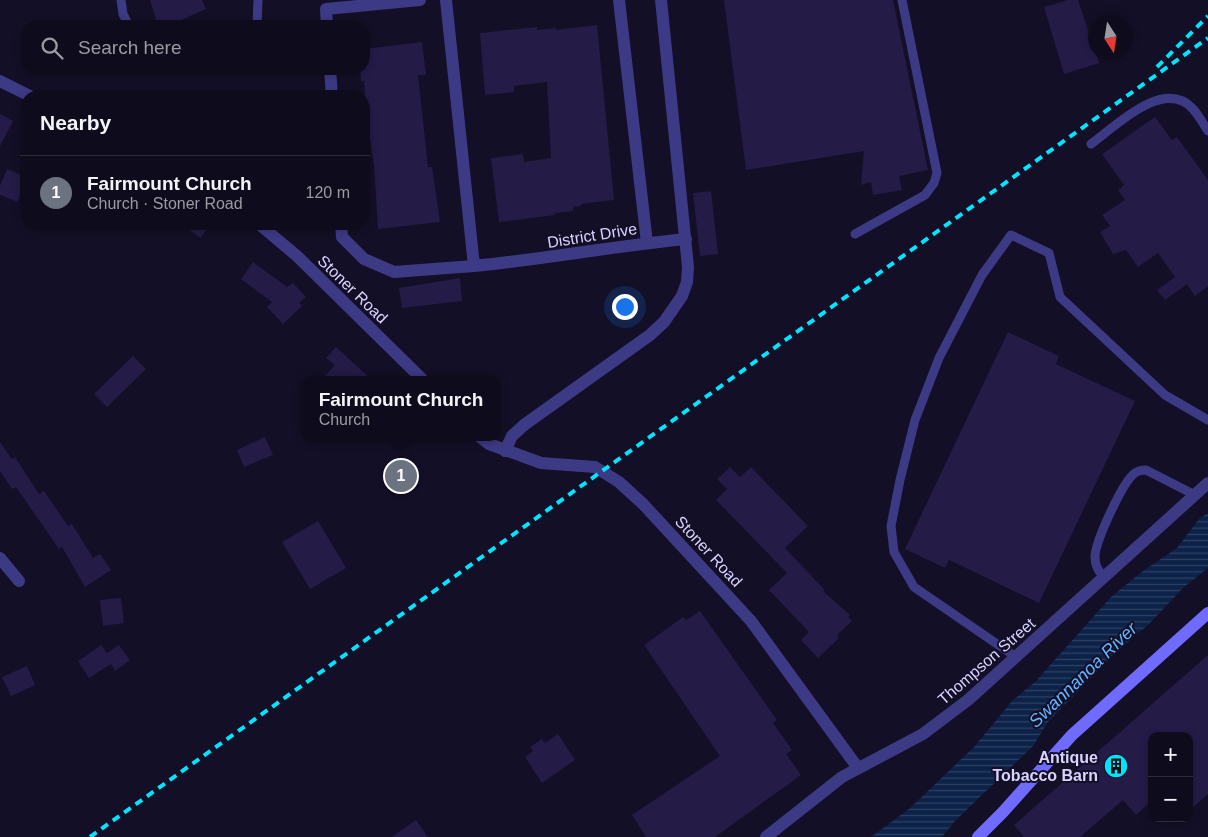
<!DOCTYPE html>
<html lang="en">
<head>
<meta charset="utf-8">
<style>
	body { margin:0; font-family:Arial,sans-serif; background:#171425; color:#f1f3f6 }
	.controls { position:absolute; right:15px; bottom:15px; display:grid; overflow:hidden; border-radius:10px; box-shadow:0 2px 8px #0003 }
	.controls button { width:45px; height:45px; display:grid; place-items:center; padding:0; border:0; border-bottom:1px solid #2e2b3b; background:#0e0b1c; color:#f1f3f6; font:25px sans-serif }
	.compass { position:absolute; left:1088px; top:15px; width:45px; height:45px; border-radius:50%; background:#0e0b1c; box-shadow:0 2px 8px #0003; rotate:168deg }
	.you { position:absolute; left:624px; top:306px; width:18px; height:18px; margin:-12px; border:4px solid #fff; border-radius:50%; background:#1a73e8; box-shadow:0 0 0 8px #1a73e833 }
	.badge { display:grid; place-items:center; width:32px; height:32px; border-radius:50%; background:#00e5ff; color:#fff; font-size:16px; font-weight:700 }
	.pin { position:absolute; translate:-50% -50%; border:2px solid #fff; box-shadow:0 1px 5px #0006 }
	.popup { position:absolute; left:302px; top:376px; width:198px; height:65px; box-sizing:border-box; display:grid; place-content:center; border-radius:10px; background:#0e0b1c; filter:drop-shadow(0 1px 4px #0005); font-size:16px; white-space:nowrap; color:#9b9ba3 }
	.popup b { font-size:19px; color:#f1f3f6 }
	.popup::after { content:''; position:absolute; left:50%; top:100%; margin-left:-10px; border:10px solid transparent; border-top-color:#0e0b1c }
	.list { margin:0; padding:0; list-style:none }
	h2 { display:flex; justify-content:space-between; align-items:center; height:65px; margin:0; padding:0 20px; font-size:21px }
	h2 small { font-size:16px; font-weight:400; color:#9b9ba3 }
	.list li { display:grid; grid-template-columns:32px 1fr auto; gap:15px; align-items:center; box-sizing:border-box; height:75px; padding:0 20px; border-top:1px solid #2e2b3b }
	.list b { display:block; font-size:19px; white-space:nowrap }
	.list p { margin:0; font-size:16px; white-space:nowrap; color:#9b9ba3 }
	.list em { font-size:16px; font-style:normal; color:#9b9ba3 }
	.icon { flex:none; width:28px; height:28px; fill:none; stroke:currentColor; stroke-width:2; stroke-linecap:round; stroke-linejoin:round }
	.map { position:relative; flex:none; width:1208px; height:837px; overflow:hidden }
	.search { position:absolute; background:#0e0b1c; box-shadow:0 2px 8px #0003; left:20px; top:20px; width:350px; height:55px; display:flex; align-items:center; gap:12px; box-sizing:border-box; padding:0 18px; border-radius:20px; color:#9b9ba3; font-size:19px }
	.panel { position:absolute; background:#0e0b1c; box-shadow:0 2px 8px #0003; left:20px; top:90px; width:350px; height:140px; border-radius:20px }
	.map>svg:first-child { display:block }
	.water { fill:url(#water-rules) }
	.building { fill:#241b47 }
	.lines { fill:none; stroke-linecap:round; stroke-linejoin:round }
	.service { stroke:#3d3a85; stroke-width:9 }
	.minor { stroke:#3d3a85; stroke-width:12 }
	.secondary { stroke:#6f6bff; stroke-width:12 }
	.rail { stroke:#00e5ff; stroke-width:4; stroke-dasharray:8 6; stroke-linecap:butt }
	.labels { text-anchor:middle; stroke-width:4; stroke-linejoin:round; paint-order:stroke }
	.street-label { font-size:16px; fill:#d9d4ff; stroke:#130f26 }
	.poi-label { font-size:16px; font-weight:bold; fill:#d9d4ff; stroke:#130f26; text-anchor:end }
	.water-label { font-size:18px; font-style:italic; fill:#62b6ff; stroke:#130f26 }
</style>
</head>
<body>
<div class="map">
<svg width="1208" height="837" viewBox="0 0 1208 837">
	<defs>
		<pattern id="water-rules" width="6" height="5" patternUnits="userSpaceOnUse" patternTransform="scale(1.25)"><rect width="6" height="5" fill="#0c2248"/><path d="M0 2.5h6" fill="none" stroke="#2f4163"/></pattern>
	</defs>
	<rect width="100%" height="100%" fill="#130f26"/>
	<path class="water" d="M1208,513V568L1184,587L1149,624L1113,655L1047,723L1034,745L955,821L942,837H871L909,809L974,747L1013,700L1035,682L1111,597L1143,571L1177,548L1199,519Z"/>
	<path class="building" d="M150,0H202L206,9L179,21L182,26H158Z
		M724,0H893L928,170L899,176L902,190L873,195L871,182L861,185L864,151L746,170Z
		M1068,0H1078L1099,63L1064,74L1044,7Z
		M597,25L614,200L581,204V206L573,207V211L554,213L555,215L499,222L491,158L523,154L524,162L551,158L547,82L514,86V92L485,95L480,33L537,27V30L556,28V30Z
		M422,42L426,75H418L428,167H432L440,222L378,229L374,165L370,139H368L364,81H361L360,69H364V49Z
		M0,114L13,121L0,146Z
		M1155,117L1172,140L1177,137L1208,180V286L1195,296L1187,284L1165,300L1157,290L1175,277L1158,253L1138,267L1126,250L1113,254L1100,232L1110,226L1102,215L1125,200L1118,190L1124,185L1102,154Z
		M7,169L26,177L18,202L0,195V186Z
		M711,191L718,254L700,256L693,193Z
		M180,224H210L201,238Z
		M253,262L287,287L293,283L306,297L299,303L302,306L283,324L267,307L272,302L241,279Z
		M460,278L462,301L402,308L399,288Z
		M1008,332L1059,356L1056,364L1135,401L1039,603L949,560L945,568L905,549Z
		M336,347L372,380H321L335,365L326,358Z
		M133,356L146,369L107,407L94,394Z
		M265,437L273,455L244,467L237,450Z
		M0,442L12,459L15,457L39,494L44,491L68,526L72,524L93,558L100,554L111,570L85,587L62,547L59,549L16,487L12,489L0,471Z
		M730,467L740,477L751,467L808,526L785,548L825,590L823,591L850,615L848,617L852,621L837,635L839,638L818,658L801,640L809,632L769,590L787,573L716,500L727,489L717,479Z
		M318,521L346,568L310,589L282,542Z
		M121,598L124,623L103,626L100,600Z
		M700,611L777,720L773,723L792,750L786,754L801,775L715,837H646L632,815L720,756L644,645L683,617L686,620Z
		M101,645L107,653L119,645L130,660L115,671L111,664L89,678L78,661Z
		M1208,655V794L1189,811V736H1152V801L1136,815L1123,800L1080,837H1024L1014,825Z
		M27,666L35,685L11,696L2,677Z
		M558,734L575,760L542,783L525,757L533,751L530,747L542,739L545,743Z
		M416,820L428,837H392Z"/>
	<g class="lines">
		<path class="service" d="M121,0L123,14L129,26
			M257,26L258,0
			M1091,144C1116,126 1163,78 1192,108C1199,115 1203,124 1208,131
			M855,234L925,195L934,183L937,173L902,0
			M1104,578C1099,571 1095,567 1095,557C1095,542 1123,481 1135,473C1139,470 1142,470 1146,470L1195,495
			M1016,657L914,587L894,552L891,526L900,480L915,420L939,358L982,275L1011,235L1049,253L1060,297L1165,395L1208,420"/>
		<path class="minor" d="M446,0L474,266C545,259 615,246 686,239
			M619,0L647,243
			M327,26L326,9L420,0
			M330,69L332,96
			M0,81L30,96
			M259,224L297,256L423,380
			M341,224L342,237L364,259L394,272L474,266
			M480,437L489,444L541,463L595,467L619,482L643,504L751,621L858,768
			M505,451L512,436L524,425L650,335L664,322L682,296L687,282L688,267L661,0
			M0,558L19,581
			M766,837L842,777L923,734L968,700L1208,483"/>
		<path class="secondary" d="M978,837L1003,812L1072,735L1208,613"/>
		<path class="rail" d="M1157,67L1208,16
			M90,837L1208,38"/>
	</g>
	<defs>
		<g id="building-disc" transform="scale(1.25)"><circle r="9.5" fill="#00e5ff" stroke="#130f26"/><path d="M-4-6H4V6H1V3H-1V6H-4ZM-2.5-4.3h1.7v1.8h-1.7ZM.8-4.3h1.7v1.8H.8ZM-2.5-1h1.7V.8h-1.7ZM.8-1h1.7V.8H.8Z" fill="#111"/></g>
	</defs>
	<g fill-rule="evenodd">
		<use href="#building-disc" x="1116" y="766"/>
	</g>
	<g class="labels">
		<g class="street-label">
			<text transform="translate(592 235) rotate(-9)" y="6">District Drive</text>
			<text transform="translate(353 289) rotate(44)" y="6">Stoner Road</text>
			<text transform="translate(709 551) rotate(47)" y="6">Stoner Road</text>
			<text transform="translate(986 661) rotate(-41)" y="6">Thompson Street</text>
		</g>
		<g class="poi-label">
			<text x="1098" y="763">Antique<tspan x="1098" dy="18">Tobacco Barn</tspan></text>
		</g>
		<g class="water-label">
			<text transform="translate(1083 675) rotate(-44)" y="6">Swannanoa River</text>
		</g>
	</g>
</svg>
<div class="controls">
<button>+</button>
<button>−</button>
</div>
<svg class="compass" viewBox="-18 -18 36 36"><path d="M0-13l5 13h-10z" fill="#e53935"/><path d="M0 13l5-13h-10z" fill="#9b9ba3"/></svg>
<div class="you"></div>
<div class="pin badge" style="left:401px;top:476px;background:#6b7280">1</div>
<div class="popup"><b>Fairmount Church</b>Church</div>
<div class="search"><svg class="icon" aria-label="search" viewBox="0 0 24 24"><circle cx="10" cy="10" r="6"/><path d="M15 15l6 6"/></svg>Search here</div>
<section class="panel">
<h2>Nearby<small></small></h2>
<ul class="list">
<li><span class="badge" style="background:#6b7280">1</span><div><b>Fairmount Church</b><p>Church · Stoner Road</p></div><em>120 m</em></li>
</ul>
</section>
</div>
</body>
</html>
